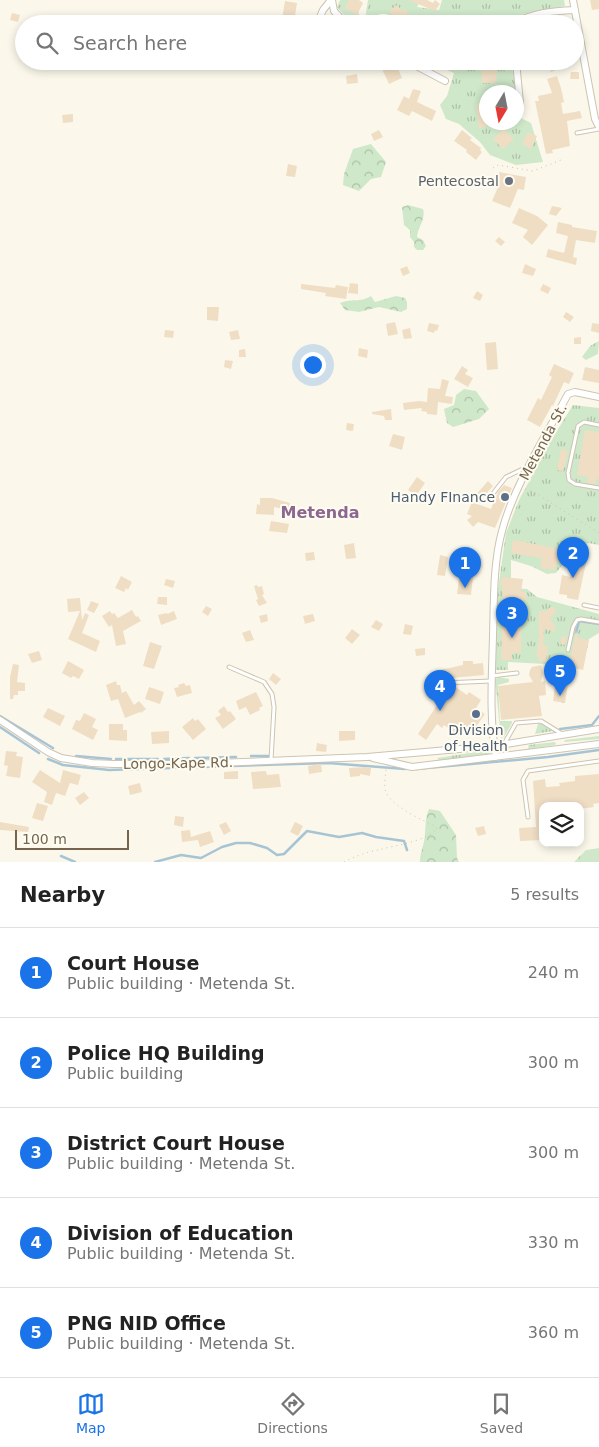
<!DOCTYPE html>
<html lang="en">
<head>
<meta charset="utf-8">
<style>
	body { margin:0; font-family:"DejaVu Sans",sans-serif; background:#f6f6f6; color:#222 }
	.controls { position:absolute; right:15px; bottom:15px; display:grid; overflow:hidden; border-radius:10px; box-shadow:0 2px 8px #0003 }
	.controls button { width:45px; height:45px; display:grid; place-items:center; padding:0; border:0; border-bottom:1px solid #e0e0e0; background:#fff; color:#222; font:25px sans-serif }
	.compass { position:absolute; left:479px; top:85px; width:45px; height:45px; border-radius:50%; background:#fff; box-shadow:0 2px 8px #0003; rotate:190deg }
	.scale { position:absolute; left:15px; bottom:12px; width:114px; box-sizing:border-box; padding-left:5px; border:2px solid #75654f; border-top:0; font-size:14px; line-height:18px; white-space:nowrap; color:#75654f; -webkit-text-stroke:4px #fefcf1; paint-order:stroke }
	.you { position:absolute; left:312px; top:364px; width:18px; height:18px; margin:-12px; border:4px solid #fff; border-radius:50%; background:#1a73e8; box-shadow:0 0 0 8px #1a73e833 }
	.badge { display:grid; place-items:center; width:32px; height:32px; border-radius:50%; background:#1a73e8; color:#fff; font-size:16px; font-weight:700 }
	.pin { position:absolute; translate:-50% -41px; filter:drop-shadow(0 1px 2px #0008) }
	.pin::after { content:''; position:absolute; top:26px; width:18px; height:15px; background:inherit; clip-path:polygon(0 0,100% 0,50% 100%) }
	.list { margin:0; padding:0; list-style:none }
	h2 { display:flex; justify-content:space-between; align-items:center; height:65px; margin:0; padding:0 20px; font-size:21px }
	h2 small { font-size:16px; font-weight:400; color:#767676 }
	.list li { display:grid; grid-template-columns:32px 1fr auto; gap:15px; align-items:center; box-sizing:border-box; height:90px; padding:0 20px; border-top:1px solid #e0e0e0 }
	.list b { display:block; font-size:19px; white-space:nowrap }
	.list p { margin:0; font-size:16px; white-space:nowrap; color:#767676 }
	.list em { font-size:16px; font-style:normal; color:#767676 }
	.icon { flex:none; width:28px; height:28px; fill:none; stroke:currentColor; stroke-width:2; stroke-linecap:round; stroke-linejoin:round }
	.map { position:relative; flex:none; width:599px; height:862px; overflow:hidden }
	.search { position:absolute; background:#fff; box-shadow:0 2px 8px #0003; left:15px; right:15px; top:15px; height:55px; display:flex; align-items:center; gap:12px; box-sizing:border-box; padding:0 18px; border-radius:28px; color:#767676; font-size:19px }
	.sheet { height:515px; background:#fff }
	nav { display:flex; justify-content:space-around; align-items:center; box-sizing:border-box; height:70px; border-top:1px solid #e0e0e0; background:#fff; font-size:14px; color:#767676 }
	nav a { display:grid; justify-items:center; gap:2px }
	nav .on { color:#1a73e8 }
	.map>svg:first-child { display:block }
	.grass { fill:url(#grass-tufts) }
	.forest { fill:url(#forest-crowns) }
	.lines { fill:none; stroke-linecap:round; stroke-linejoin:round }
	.stream { stroke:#a7c4d5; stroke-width:2.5 }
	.building { fill:#efdec4 }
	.lane-casing { stroke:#cdc4b1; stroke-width:5 }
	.street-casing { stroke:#cdc4b1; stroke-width:8 }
	.path { stroke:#d4c2a7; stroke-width:1; stroke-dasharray:1 4; stroke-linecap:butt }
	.lane { stroke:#fff; stroke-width:3 }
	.street { stroke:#fff; stroke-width:6 }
	.worship-dot { fill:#6b7280; stroke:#fefcf1; stroke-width:2 }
	.service-dot { fill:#5c6f8a; stroke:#fefcf1; stroke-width:2 }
	.labels { text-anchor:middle; stroke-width:4; stroke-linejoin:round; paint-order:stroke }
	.worship-label { font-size:14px; fill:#5b616d; stroke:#fefcf1; text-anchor:end }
	.street-label { font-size:14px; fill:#75654f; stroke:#fefcf1 }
	.service-label { font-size:14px; fill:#4e5e75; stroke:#fefcf1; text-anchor:end }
	.quarter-label { font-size:16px; font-weight:bold; fill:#8c6790; stroke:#fefcf1 }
</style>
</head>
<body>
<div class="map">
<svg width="599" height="862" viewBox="0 0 599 862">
	<defs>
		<pattern id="grass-tufts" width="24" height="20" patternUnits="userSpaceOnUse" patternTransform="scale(1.25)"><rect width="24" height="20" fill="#cfe8c9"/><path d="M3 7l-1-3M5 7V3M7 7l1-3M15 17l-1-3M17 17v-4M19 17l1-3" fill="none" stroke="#adc0a6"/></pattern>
		<pattern id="forest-crowns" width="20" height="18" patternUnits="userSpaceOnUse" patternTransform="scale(1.25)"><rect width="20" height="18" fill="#cfe8c9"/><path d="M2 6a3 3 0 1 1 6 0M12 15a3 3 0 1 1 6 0" fill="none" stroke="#adc0a6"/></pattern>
	</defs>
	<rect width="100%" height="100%" fill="#fbf8eb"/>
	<path class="grass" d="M340,0H357L360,24H352L337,7Z
		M368,0H421L417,7L439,10L442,0H564L565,6L523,14L508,24H390L387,14H379L380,24H366V13Z
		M441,61H511L516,92H486V122H516L517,94L521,118L531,123L543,162L516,165L490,155L480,142L459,124L446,119L440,105L447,96L454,73L440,67Z
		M599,341L598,354L586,360L582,357L590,346Z
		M573,405L599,408V545L588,543L578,545L556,573L547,574L531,566L511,560V588L527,589L537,597L599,614V633L589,639L572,673L545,664L508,662V670H495V610L506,533L519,500L550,442Z
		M498,677L509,679V682L498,685L500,721H512V723L504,737L501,738L495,680Z
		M542,723L553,730V731L535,734L538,724Z
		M599,736V739L564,742L565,740Z
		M554,742L556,743L555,745L528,749L529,745Z
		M489,750L491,751L489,754L439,760L437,758Z
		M599,848V862H574L586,850Z"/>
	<path class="forest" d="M555,14L558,19L544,24H523L534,17Z
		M371,144L386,162L381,177L371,179L359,191L343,185L344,174L353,149Z
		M408,205L423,209C426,219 418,227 417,237L423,240L426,246L423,250H417L414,247V242L410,237V230L404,225L402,207Z
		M371,296L375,302L396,296L405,298L407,302V309L401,312L379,307L359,312L345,310L340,303C353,298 360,303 371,296Z
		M464,389L476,391L489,409L479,419L453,427L447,423L444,409L454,405L456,395Z
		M429,809L440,811L456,835L457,858L459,862H420C420,852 425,843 425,833C426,824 425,818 429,809Z"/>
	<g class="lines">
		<path class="stream" d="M576,633L579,621L599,624
			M0,716L53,748
			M0,727L39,753
			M560,729L592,725L599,716
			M76,756L111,759
			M251,756H269
			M195,758L236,757
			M48,759L63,765L109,770L328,763L405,769
			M116,759H158
			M164,759L189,758
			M416,769L548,757L599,750
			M61,856L75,862
			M155,862L181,855L201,858L222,847L236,843H250L267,848L277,855L284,854L307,831L339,837L362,833L376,837L404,841L407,850"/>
	</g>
	<path class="building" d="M349,0H359L363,3L357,15L345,8Z
		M408,0H427L433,3L435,0L440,4L435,11Z
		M590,0H599V9L592,10Z
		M285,1L297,3L294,22L282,20Z
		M397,5L403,12L404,8L409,15L408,16L414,24H400L389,11Z
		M12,13L20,15L18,22L10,20Z
		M547,61H559L561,68L551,72Z
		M391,64L393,68L397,66L402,78L389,84L382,69Z
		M481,66H493V68H497L496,83H482Z
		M571,72H579V79H570Z
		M357,74L358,83L347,84L346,76Z
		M557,76L561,88L564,102L561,103L563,114L580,111L582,118L567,121L570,146L552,150L553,153L546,154L535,101H539L538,96L552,93L547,79Z
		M413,89L421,91L417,102L436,111L432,121L412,111L409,116L397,110L404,96L409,99Z
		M485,104L486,127L479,128L476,105Z
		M73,114V122L63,123L62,115Z
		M503,129L514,139L503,149L493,139Z
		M379,130L383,137L374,141L371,134Z
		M462,130L472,138L470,140L481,148L480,150L482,152L476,160L466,152L467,150L454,141Z
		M528,132L537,136L531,149L522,144Z
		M288,164L297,166L295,177L286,176Z
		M499,172L526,177L524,190L518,189L510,208L492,201L499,185L491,184L493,178L498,179Z
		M552,206L562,208L556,216L549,214Z
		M519,208L537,216L548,225L532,245L523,237L528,230L512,223Z
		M558,222L572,225V227L597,231L595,243L576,240L573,257L577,258L576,265L546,257L548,249L564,253L568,236L556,233Z
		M499,237L505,242L501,246L495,241Z
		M525,264L536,269L533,276L522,273Z
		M407,266L410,273L403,276L400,269Z
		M350,283L358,284V294L348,293Z
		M301,284L335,288L336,285L348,287L346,299L325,296L326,293L301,289Z
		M543,284L551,288L548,294L540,290Z
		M477,291L483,295L480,301L473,298Z
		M207,307H219L218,321L207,320Z
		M566,312L574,317L570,322L563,317Z
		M395,322L398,334L388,336L386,324Z
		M429,323L439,325L437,331L435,330L434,333L427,331Z
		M592,323L599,324V333L591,331Z
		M410,328L412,338L404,339L402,330Z
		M165,330L174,331L173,338L164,337Z
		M238,330L240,339L231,340L229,332Z
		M581,337V344H574V338Z
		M496,342L498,369L487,370L485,343Z
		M359,348L368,350L367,358L358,356Z
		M245,349L246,357H239V350Z
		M225,360L233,361L231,369L224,367Z
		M554,364L574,373L569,384L564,382L553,406L552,405L540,427L527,420L538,398L541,400L552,377L549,375Z
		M462,366L468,370L465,374L473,378L468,387L454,379Z
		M585,367L599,370V383L582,380Z
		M442,379L449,381L445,396L453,397L452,404L438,402L437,415L427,414V412L421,411L422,408L404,410L403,403L419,401L427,402L428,388L440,389Z
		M391,409L392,420H385L384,416L372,414V412Z
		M347,423L354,424L353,431L346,430Z
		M585,430L599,432V479L597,478L595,484L587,483L588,477L577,475Z
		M393,434L405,437L402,450L389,446Z
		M561,449L568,451L563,471L557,470Z
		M417,477L425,483L416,496L408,490Z
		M488,481L493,486L477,504L491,509L498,492L504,485L512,488L495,528L478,522L473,527L467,520L472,516L467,514L474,497Z
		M260,498H272L290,503L289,510L274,507V515L256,514L257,504L260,505Z
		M271,521L289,524L287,533L269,531Z
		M513,540L588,554L578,600L567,598V595L559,594L562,575L570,577L572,565L556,562L555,570L540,568L542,558L511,553Z
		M354,543L356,558L346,559L344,545Z
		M462,551L476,552L471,595L457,594L460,571H462Z
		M314,552L315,560L306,561L305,553Z
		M440,555L448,557L445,576L437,575Z
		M121,576L132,582L128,590L126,588L124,592L115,588Z
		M504,577L523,579L521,592H526V600L503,601L502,585L500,583V581Z
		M166,579L175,581L173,588L164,585Z
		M257,585L258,587L262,586L264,594L262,595L267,603L259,606L256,600L258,599L254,586Z
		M158,597H167V605L157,604Z
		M80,598L82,620L85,613L89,615L82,633L100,641L96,652L68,639L80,611L68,612L67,599Z
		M91,601L99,604L94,613L87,610Z
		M206,606L212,609L208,616L202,612Z
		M553,607L556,610L555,613L549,619L552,621L556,632L544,629L543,645L548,646L546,662L538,661L539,656H536L539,641V611H547L549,608Z
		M132,610L136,617L138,616L141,621L123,631L126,644L116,646L112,625L109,627L102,616L110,611L112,614L114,613L118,618Z
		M174,611L177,619L161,625L158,615L167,613V614Z
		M267,614L268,621L261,623L259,616Z
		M313,614L315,621L305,624L303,616Z
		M376,620L383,624L379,631L371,627Z
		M405,624L413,626L411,635L403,634Z
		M502,624H521V653H512V660H501Z
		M352,629L360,635L352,644L345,638Z
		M250,630L254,640L246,642L242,633Z
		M576,631L578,638L589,640L583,670L569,667Z
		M562,636L567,637L565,645L560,644Z
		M150,642L162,646L154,669L143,666Z
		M425,648V655L416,656L415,649Z
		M39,651L42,660L32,663L28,654Z
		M68,661L84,670L79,679L73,676L71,678L62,673Z
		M463,661H473V664L483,663L484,675L441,679L440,670L463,665Z
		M13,664L19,665L17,682L25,683V691H18V695H14L13,699H10V677Z
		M541,665L543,673L541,682L545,681L546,695L539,696L542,716L501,720L498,686L533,682L529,675L530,670L532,667Z
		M273,673L281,679L276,685L269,679Z
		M556,679L563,680V683L568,684L565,703L553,701Z
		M116,681L117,685H120L122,693L126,691L134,705L139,701L146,709L141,713L140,712L125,718L118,699L111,701L106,685Z
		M184,683L186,686L190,685L192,693L177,697L174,688L179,687L178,685Z
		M444,686H454L467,695L469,692L481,700L476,708L485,714L471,734L459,726L455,733L444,725L442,728L437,724L426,740L418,734L443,696L439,694Z
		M149,687L164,692L160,704L145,699Z
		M256,692L263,706L259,708L260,710L250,715L246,707L239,710L236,701Z
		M224,706L228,712L230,711L236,719L223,729L215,718L221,715L218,711Z
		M48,708L65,716L60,726L43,717Z
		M84,713L96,719L92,727L98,730L93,740L72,729L76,720L80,721Z
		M193,718L195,721L198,719L206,729L193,740L182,727Z
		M109,724H123V730H127V741L109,740Z
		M169,731V743L152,744L151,732Z
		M339,731H355V740L339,741Z
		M317,743L327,745L326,752L316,751Z
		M6,751L17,752L16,756L23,757L20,778L6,776L8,766L4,765Z
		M321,764L322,772L309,774L308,766Z
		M366,767L371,768L370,776L360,774V776L350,777L349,768Z
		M40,770L60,783L63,770L81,775L78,785L70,783L65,796L56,793L52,805L44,802L47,792L32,782Z
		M238,771V779H224V772Z
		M266,771L267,775L279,774L281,787L253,789L251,772Z
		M599,774V803L593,804L594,807L580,809V806H543V840L520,841L519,828L536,827L533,781L545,779L546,787L560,786L559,783L575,781V776Z
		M140,783L142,792L130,795L128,786Z
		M84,792L89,798L80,805L75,798Z
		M37,803L48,806L43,821L32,818Z
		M175,816L184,817L183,827L174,825Z
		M0,822L29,827L28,832L0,830Z
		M226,822L231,831L224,835L219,825Z
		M295,822L303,826L298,836L290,832Z
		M484,826L486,834L478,836L475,828Z
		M190,830L191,837L210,831L214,842L200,847L198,840L182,842L181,831Z"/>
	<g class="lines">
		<g class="lane-casing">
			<path id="lane" d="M577,133L599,129
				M599,425L584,422L578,426L568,473L569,480L575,484L599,488
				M491,496L506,477L527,467
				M584,605L599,608
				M568,650L573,627L577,620L581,619L599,622
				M229,667L264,682L272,694L274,707L271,760
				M492,676L517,673
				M443,683L491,681
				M504,744L516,723L541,721L562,734
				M528,817L523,780L528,771L599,761"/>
		</g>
		<g class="street-casing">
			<path id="street" d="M332,0L334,11L346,24
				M573,0L595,119L599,127
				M317,24L323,10L331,0
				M512,24C533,13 551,11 575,10
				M407,61L445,81
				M516,61L520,103L518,115H516
				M0,720L48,752L61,758L92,763L114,764H190L367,757L494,746L599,729
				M496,757C489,718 492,676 493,636C494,602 493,564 502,531C514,485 546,436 568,394L575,392L599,397
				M373,758L412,767L599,744"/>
		</g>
		<path class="path" d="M493,168L498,165L533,171L561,160
			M525,489L535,493L599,533
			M587,647H588
			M563,703V702
			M344,862C354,857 366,852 378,850C396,845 424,842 437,829L435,826C422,820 386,804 385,788C384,782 386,774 386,768"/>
		<use href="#lane" class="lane"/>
		<use href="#street" class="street"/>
	</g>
	<circle class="worship-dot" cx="509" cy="181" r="5"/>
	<g class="service-dot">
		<circle cx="505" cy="497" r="5"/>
		<circle cx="476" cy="714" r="5"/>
	</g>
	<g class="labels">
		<g class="worship-label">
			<text x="499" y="186">Pentecostal</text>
		</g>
		<g class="street-label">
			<text transform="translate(543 442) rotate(-62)" y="5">Metenda St.</text>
			<text transform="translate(178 763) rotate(-1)" y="5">Longo-Kape Rd.</text>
		</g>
		<g class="service-label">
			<text x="495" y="502">Handy FInance</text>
			<text x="476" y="735" text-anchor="middle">Division<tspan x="476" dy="16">of Health</tspan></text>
		</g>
		<g class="quarter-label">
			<text x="320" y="518">Metenda</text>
		</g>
	</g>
</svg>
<div class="controls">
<button><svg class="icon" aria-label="layers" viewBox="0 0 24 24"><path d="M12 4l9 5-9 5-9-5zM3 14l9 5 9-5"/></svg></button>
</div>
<svg class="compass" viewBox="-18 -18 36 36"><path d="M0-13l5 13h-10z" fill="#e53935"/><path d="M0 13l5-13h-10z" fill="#767676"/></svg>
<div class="scale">100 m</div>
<div class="you"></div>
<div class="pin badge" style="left:465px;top:588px">1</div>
<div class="pin badge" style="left:573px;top:578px">2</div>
<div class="pin badge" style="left:512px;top:638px">3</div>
<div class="pin badge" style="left:440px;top:711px">4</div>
<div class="pin badge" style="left:560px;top:696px">5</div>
<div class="search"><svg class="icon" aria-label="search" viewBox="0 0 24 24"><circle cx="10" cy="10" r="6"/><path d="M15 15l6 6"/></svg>Search here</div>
</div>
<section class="sheet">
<h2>Nearby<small>5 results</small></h2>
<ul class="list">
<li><span class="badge">1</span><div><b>Court House</b><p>Public building · Metenda St.</p></div><em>240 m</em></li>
<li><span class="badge">2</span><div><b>Police HQ Building</b><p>Public building</p></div><em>300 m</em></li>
<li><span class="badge">3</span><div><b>District Court House</b><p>Public building · Metenda St.</p></div><em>300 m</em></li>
<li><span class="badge">4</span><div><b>Division of Education</b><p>Public building · Metenda St.</p></div><em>330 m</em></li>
<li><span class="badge">5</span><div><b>PNG NID Office</b><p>Public building · Metenda St.</p></div><em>360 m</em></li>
</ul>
</section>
<nav>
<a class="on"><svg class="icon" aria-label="map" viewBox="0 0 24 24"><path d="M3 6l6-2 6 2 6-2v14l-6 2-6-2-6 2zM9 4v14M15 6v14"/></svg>Map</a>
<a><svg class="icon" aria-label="directions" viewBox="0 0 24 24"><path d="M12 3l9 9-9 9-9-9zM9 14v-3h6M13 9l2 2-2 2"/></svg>Directions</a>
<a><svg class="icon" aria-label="saved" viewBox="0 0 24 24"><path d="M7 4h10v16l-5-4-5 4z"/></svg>Saved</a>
</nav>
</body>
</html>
